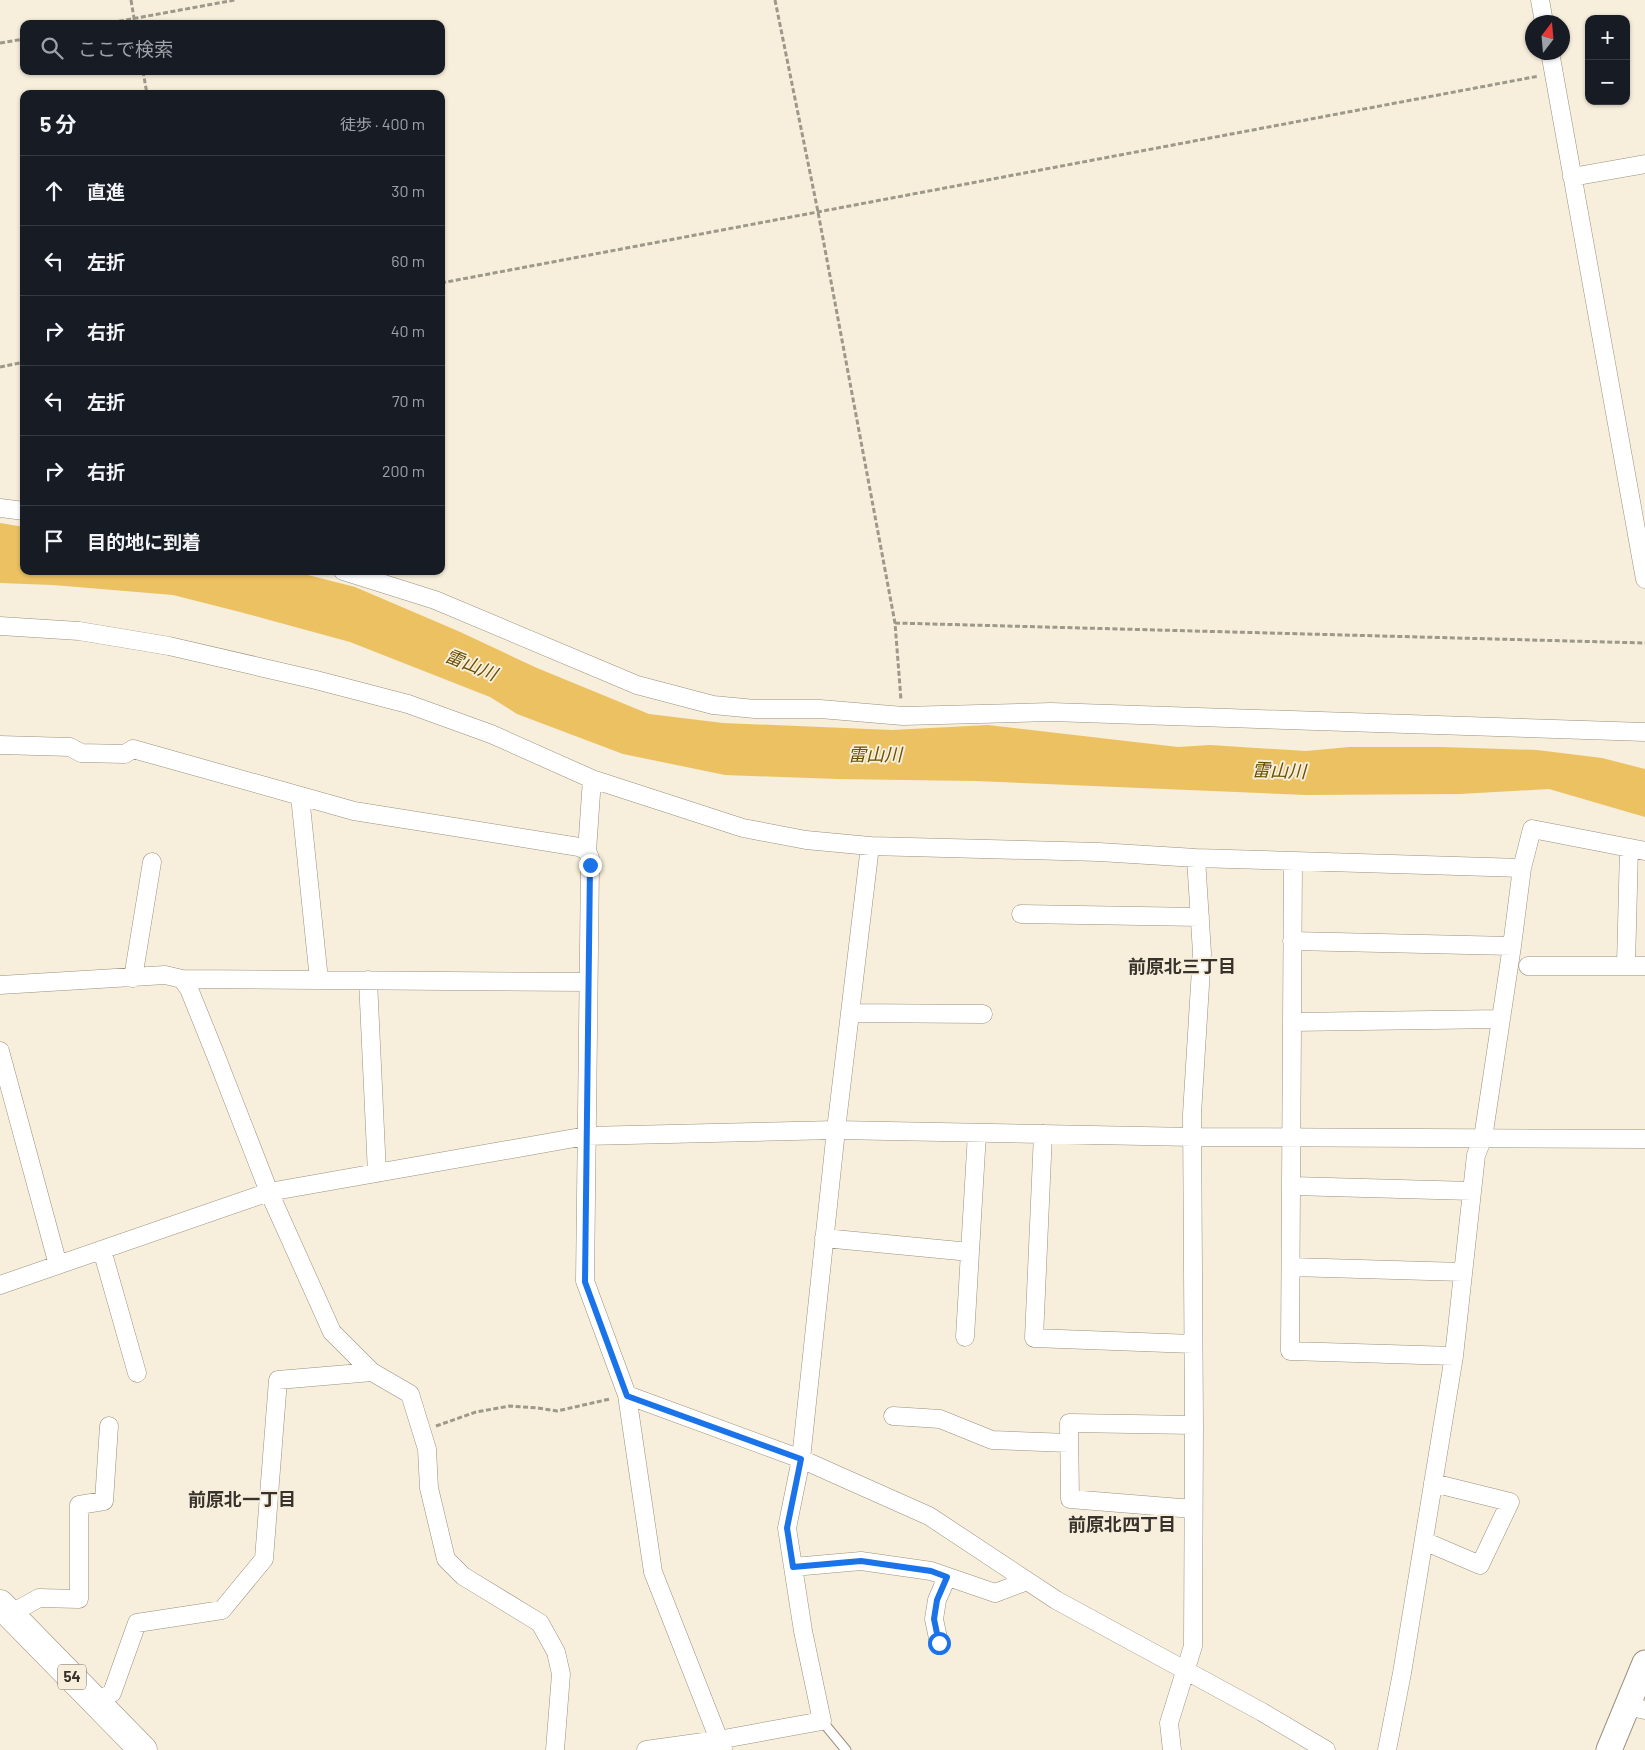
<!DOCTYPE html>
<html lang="ja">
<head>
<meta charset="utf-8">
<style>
	body { margin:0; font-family:Barlow,"Noto Sans JP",sans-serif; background:#20242c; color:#f1f3f6 }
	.controls { position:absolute; right:15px; top:15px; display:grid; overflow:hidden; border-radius:10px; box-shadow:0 1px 4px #0004 }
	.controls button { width:45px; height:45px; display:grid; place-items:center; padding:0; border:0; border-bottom:1px solid #363941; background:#171b24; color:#f1f3f6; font:25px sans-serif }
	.compass { position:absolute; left:1525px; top:15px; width:45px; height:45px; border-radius:50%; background:#171b24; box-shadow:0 1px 4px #0004; rotate:16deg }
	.stop { position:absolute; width:15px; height:15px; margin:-11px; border:4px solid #1a73e8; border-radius:50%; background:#fff }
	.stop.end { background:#1a73e8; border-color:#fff; box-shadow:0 1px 5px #0008 }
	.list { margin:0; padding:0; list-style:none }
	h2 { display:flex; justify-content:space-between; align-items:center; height:65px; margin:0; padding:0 20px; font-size:21px }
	h2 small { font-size:16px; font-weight:400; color:#9ea1a6 }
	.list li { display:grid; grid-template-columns:32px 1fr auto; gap:15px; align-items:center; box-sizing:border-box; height:70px; padding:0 20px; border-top:1px solid #363941 }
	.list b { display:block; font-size:19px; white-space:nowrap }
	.list em { font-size:16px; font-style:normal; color:#9ea1a6 }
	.icon { flex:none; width:28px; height:28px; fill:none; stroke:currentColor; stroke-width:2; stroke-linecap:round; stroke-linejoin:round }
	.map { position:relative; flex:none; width:1645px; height:1750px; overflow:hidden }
	.search { position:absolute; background:#171b24; box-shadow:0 1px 4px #0004; left:20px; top:20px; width:425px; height:55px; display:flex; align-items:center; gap:12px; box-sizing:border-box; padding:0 18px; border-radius:10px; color:#9ea1a6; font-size:19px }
	.panel { position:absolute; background:#171b24; box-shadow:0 1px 4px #0004; left:20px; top:90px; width:425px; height:485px; border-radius:10px }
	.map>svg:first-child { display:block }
	.water { fill:#ecc162 }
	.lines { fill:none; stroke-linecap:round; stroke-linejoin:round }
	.service-casing { stroke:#99917f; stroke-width:11 }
	.minor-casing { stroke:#99917f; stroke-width:19 }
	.secondary-casing { stroke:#99917f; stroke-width:27 }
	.primary-casing { stroke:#99917f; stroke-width:29 }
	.path { stroke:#9e988a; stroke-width:3; stroke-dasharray:5 2.5; stroke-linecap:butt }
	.service { stroke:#fff; stroke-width:9 }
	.minor { stroke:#fff; stroke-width:18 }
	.secondary { stroke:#fff; stroke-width:25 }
	.primary { stroke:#fff; stroke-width:28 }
	.route { stroke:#1a73e8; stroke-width:6 }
	.labels { text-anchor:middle; stroke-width:4; stroke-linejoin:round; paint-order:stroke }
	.shield { fill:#f7eedb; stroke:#716b60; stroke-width:1 }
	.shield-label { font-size:15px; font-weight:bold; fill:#37332c }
	.water-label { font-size:18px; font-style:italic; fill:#6a4e00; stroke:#f7eedb }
	.neighbourhood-label { font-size:18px; font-weight:bold; fill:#37332c; stroke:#f7eedb }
</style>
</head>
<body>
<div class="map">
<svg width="1645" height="1750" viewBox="0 0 1645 1750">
	<rect width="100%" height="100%" fill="#f7eedb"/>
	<path class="water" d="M0,523L24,527V571H301L308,575L355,587L458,631L537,668L649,714L723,723L892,730L988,725L1178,747L1210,745L1306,751L1349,747H1441L1537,750L1602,758L1645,769V817L1549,789L1460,794L1306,795L975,781L837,779L725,775L623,754L517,714L490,697L350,642L240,612L173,595L53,585L0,583Z"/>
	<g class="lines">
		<g class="service-casing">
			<path id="service" d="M822,1721L846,1750"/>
		</g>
		<g class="minor-casing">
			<path id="minor" d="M1540,0L1544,22
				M1550,52L1645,579
				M1572,177L1645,164
				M0,508L24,511
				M343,571L435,600L637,685L713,705L755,709H820L903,716L1051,712L1645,732
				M0,626L79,631L169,646L316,680L408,704L491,734L592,779L743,828L806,840L870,846L1099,852L1196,858L1522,868L1532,829L1645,851
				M0,745L70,747L81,753L125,754L133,749L354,811L579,847L587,851L590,858V865L585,1281L627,1395L653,1572L723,1750
				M300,796L319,980
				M587,851L592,779
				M1293,861L1290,1351L1454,1356
				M1021,914L1200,917
				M1292,941L1512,946
				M1626,965L1629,848
				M1528,966H1645
				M133,978L152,862
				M182,979L588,982
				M368,980L377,1173
				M0,985L165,975L182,979L189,989L216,1056L269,1192L332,1332L372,1372L410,1394L427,1449L429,1488L446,1559L463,1576L540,1623L556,1652L561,1674L555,1750
				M850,1013L983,1014
				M1292,1022L1501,1019
				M0,1051L58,1265
				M1043,1134L1034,1338L1193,1344
				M1292,1186L1472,1191
				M824,1238L970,1252
				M102,1250L137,1373
				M1291,1267L1463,1272
				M0,1285L269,1192L586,1136L836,1130L1193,1137L1645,1139
				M965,1337L977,1133
				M627,1395L801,1459L929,1516L1056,1600L1262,1712L1326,1750
				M893,1416L940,1419L992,1440L1069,1443
				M1193,1509L1070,1499L1069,1423L1194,1425
				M1424,1541L1480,1565L1510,1502L1433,1483
				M793,1567L861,1561L931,1571L995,1593L1027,1581
				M10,1614L39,1598L79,1599V1505L104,1501L109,1426
				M939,1643L934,1619L937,1600L947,1577
				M96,1701L112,1693L137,1623L222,1610L264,1559L278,1380L372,1372
				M1627,1706L1645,1710
				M646,1750L718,1740L822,1721L803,1631L787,1528L801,1459L836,1130L870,846
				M1172,1750L1169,1723L1193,1646L1194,1425L1192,1114L1202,953L1196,858
				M1387,1750L1402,1673L1454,1356L1476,1155L1483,1138L1512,946L1522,868"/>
		</g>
		<g class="secondary-casing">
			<path id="secondary" d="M1609,1750L1645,1663"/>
		</g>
		<g class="primary-casing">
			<path id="primary" d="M0,1604L143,1750"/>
		</g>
		<path class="path" d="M131,0L135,24
			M775,0L818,212L895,623L901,700
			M104,24L235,0
			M0,43L24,39
			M143,71L147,94
			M441,283L1539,76
			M0,367L24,362
			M895,623L1645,643
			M436,1426L476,1412L510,1406L538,1408L557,1411L610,1399"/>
		<use href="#service" class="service"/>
		<use href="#minor" class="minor"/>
		<use href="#secondary" class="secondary"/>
		<use href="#primary" class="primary"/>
	</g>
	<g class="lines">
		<path class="route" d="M590,865L585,1282L627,1396L801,1459L787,1528L793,1567L861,1561L931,1571L947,1577L937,1600L934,1619L939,1643"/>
	</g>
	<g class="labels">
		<rect class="shield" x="58" y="1664.5" width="28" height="25" rx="4"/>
		<g class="shield-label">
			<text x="72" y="1682">54</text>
		</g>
		<g class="water-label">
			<text transform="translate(471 665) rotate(22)" y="6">雷山川</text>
			<text x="875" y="761">雷山川</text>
			<text transform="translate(1279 771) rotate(2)" y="6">雷山川</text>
		</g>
		<g class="neighbourhood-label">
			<text x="1182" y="973">前原北三丁目</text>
			<text x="242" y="1506">前原北一丁目</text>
			<text x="1122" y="1531">前原北四丁目</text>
		</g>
	</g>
</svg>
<div class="controls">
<button>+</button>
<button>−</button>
</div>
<svg class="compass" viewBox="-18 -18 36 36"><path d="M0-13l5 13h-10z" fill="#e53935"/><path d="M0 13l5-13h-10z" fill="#9ea1a6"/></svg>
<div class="stop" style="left:939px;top:1643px"></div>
<div class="stop end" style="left:590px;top:865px"></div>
<div class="search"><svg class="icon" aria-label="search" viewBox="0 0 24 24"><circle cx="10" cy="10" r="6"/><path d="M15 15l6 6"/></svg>ここで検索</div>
<section class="panel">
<h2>5 分<small>徒歩 · 400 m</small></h2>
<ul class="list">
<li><svg class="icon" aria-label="ahead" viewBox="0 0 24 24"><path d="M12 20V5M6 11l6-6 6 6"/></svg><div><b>直進</b></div><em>30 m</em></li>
<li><svg class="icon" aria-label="left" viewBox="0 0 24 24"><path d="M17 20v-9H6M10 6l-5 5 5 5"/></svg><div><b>左折</b></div><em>60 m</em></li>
<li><svg class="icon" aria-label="right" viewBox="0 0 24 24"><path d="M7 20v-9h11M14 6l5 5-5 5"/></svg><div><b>右折</b></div><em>40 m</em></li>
<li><svg class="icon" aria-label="left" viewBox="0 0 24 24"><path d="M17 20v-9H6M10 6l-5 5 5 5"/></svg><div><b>左折</b></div><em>70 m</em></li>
<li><svg class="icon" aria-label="right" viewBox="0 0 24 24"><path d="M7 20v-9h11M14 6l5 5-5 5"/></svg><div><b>右折</b></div><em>200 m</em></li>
<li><svg class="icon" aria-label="arrive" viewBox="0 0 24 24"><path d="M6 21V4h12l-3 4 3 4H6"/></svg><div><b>目的地に到着</b></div></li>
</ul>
</section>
</div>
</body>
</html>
